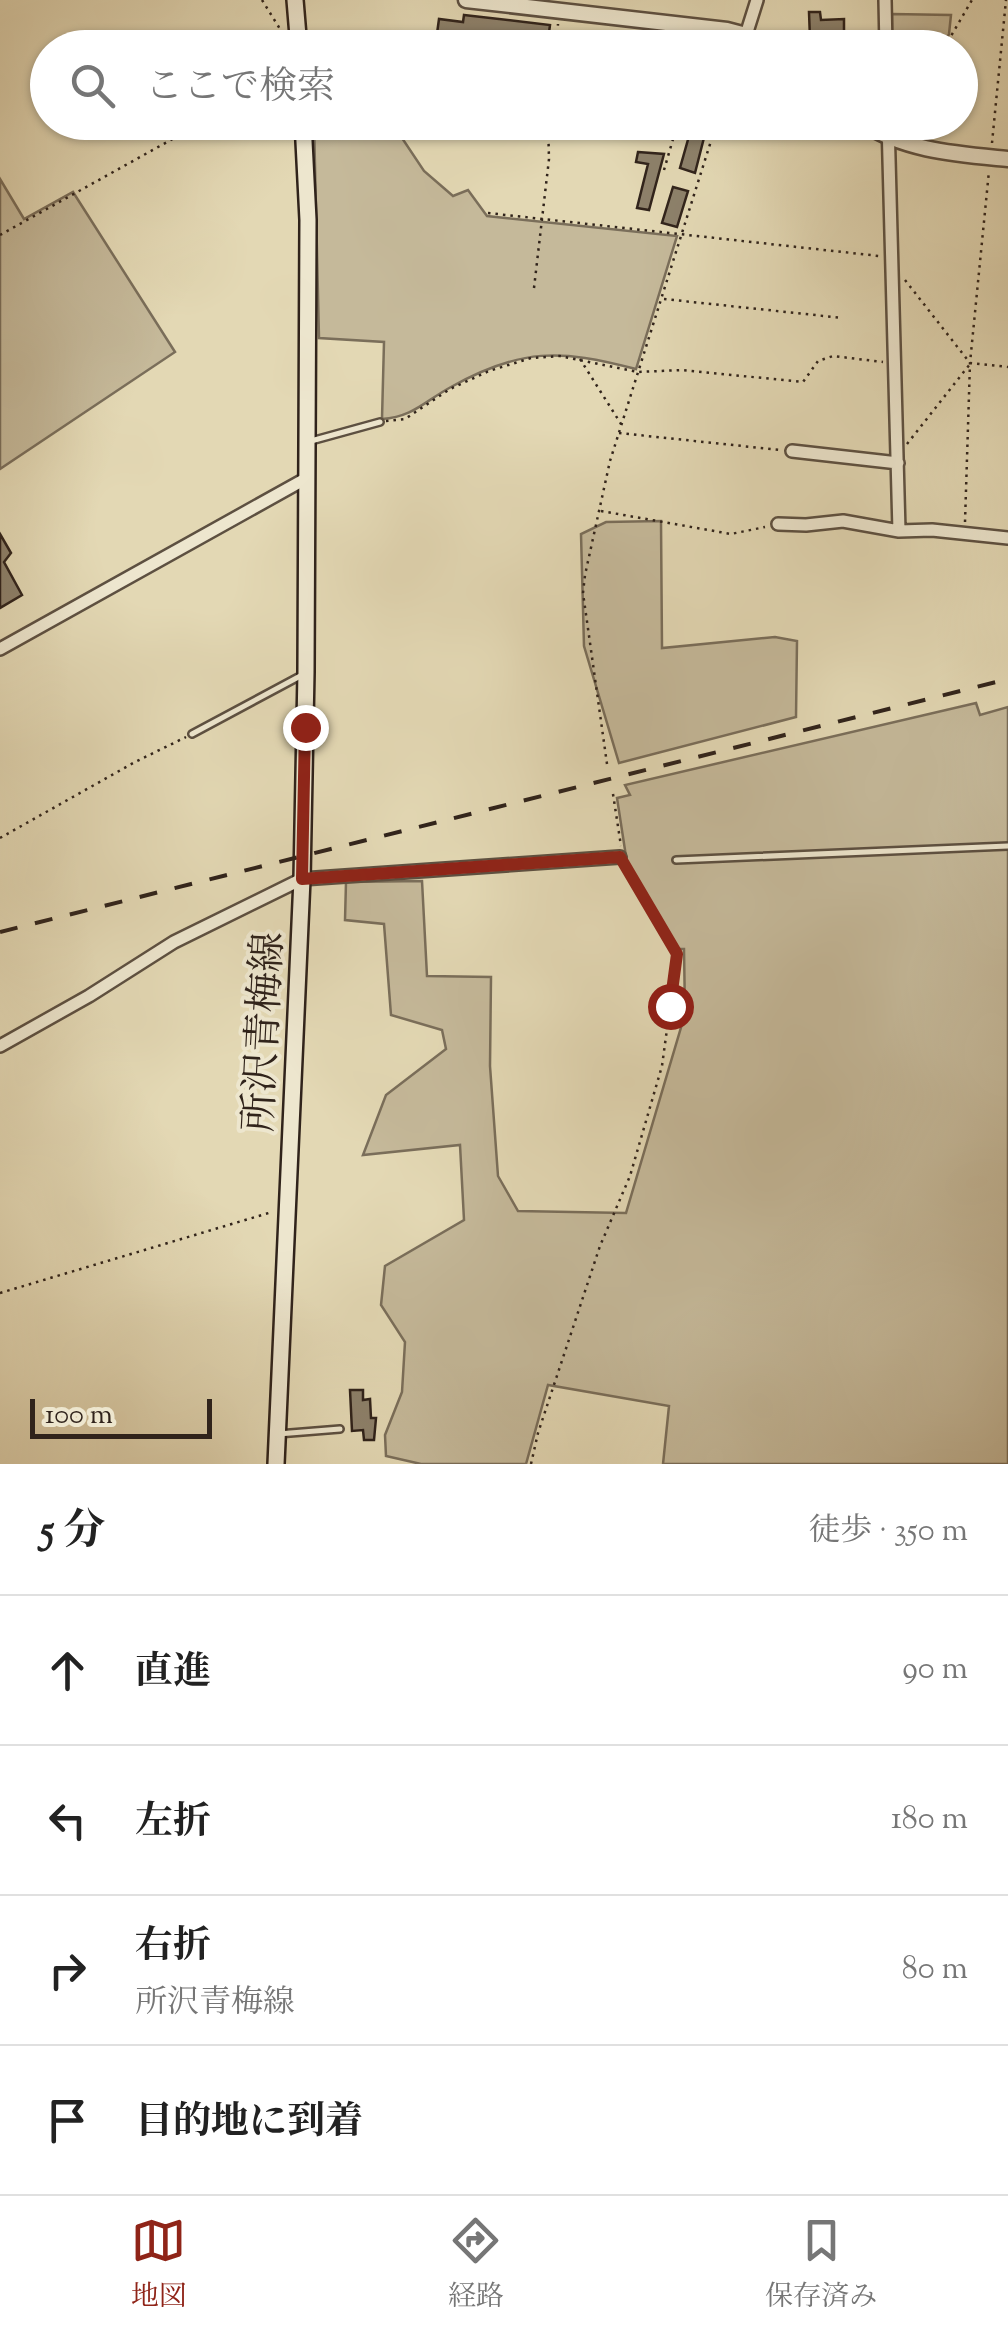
<!DOCTYPE html>
<html lang="ja">
<head>
<meta charset="utf-8">
<style>
	body { margin:0; font-family:"Sorts Mill Goudy","Noto Serif JP",serif; background:#f6f6f6; color:#222 }
	.scale { position:absolute; left:30px; bottom:25px; width:182px; box-sizing:border-box; padding-left:10px; border:5px solid #30231b; border-top:0; font-size:28px; line-height:35px; white-space:nowrap; color:#30231b; -webkit-text-stroke:8px #ede6ce; paint-order:stroke }
	.stop { position:absolute; width:30px; height:30px; margin:-22px; border:8px solid #8f2418; border-radius:50%; background:#fff }
	.stop.end { background:#8f2418; border-color:#fff; box-shadow:0 2px 10px #0008 }
	.list { margin:0; padding:0; list-style:none }
	h2 { display:flex; justify-content:space-between; align-items:center; height:130px; margin:0; padding:0 40px; font-size:42px }
	h2 small { font-size:32px; font-weight:400; color:#767676 }
	.list li { display:grid; grid-template-columns:65px 1fr auto; gap:30px; align-items:center; box-sizing:border-box; height:150px; padding:0 40px; border-top:2px solid #e0e0e0 }
	.list b { display:block; font-size:38px; white-space:nowrap }
	.list p { margin:0; font-size:32px; white-space:nowrap; color:#767676 }
	.list em { font-size:32px; font-style:normal; color:#767676 }
	.icon { flex:none; width:55px; height:55px; fill:none; stroke:currentColor; stroke-width:2; stroke-linecap:round; stroke-linejoin:round }
	.map { position:relative; flex:none; width:1008px; height:1464px; overflow:hidden }
	.search { position:absolute; background:#fff; box-shadow:0 2px 8px #0004; left:30px; right:30px; top:30px; height:110px; display:flex; align-items:center; gap:25px; box-sizing:border-box; padding:0 35px; border-radius:55px; color:#767676; font-size:38px }
	.sheet { height:730px; background:#fff }
	nav { display:flex; justify-content:space-around; align-items:center; box-sizing:border-box; height:140px; border-top:2px solid #e0e0e0; background:#fff; font-size:28px; color:#767676 }
	nav a { display:grid; justify-items:center; gap:5px }
	nav .on { color:#8f2418 }
	.map>svg:first-child { display:block }
	.green { fill:#c5b99a; stroke:#7a6e5a; stroke-width:2.5 }
	.building { fill:#8d816b; stroke:#30231b; stroke-width:2.5 }
	.lines { fill:none; stroke-linecap:round; stroke-linejoin:round }
	.service-casing { stroke:#5d5041; stroke-width:10 }
	.minor-casing { stroke:#5d5041; stroke-width:16 }
	.tertiary-casing { stroke:#5d5041; stroke-width:19 }
	.secondary-casing { stroke:#30231b; stroke-width:20 }
	.path { stroke:#30231b; stroke-width:2.5; stroke-dasharray:2.5 5; stroke-linecap:butt }
	.service { stroke:#ede6ce; stroke-width:5 }
	.minor { stroke:#ede6ce; stroke-width:11 }
	.tertiary { stroke:#ede6ce; stroke-width:14 }
	.secondary { stroke:#ede6ce; stroke-width:15 }
	.rail { stroke:#30231b; stroke-width:4; stroke-dasharray:18 18; stroke-linecap:butt }
	.route { stroke:#8f2418; stroke-width:12 }
	.labels { text-anchor:middle; stroke-width:8; stroke-linejoin:round; paint-order:stroke }
	.street-label { font-size:40px; fill:#30231b; stroke:#ede6ce }
</style>
</head>
<body>
<div class="map">
<svg width="1008" height="1464" viewBox="0 0 1008 1464">
	<rect width="100%" height="100%" fill="#e3d8b4"/>
	<filter id="stains"><feTurbulence type="fractalNoise" baseFrequency=".002" numOctaves="4"/><feColorMatrix values="0 0 0 0 .2 0 0 0 0 .09 0 0 0 0 .02 0 0 0 .5 -.17"/></filter>
	<radialGradient id="worn" r=".72"><stop offset=".6" stop-color="#630" stop-opacity="0"/><stop offset="1" stop-color="#630" stop-opacity=".3"/></radialGradient>
	<path class="green" d="M892,14L951,15L949,34L942,47H892Z
		M314,123H392L424,171L453,196L468,190L487,216L677,236L636,369C560,349 521,348 451,387C425,401 413,417 382,419L384,342L319,338Z
		M0,179L24,219L73,192L175,352L0,469Z
		M661,521L662,648L775,637L797,641L796,717L619,763L584,646L581,534L606,522Z
		M976,703L980,715L1008,707V1464H663L669,1406L548,1385L526,1464H421L386,1456L385,1435L402,1392L405,1342L381,1305L385,1266L464,1220L460,1145L363,1155L386,1095L446,1049L442,1030L391,1015L384,924L345,920L346,882L422,881L427,976L491,977L490,1066L498,1176L518,1211L626,1213L685,1014L684,949H678L627,863L617,798L630,795L625,785Z"/>
	<path class="building" d="M809,12H820L821,20L844,19V31L820,32V39H810Z
		M464,15L550,25L547,48H435L439,19L463,22Z
		M693,122H708L695,173L680,168Z
		M638,152L664,154L649,210L637,208L648,164L636,162Z
		M673,187L688,191L677,227L662,223Z
		M0,534L11,553L4,562L22,595L0,608Z
		M350,1390H363V1400L370,1399L371,1418H376L374,1440H364L363,1430L352,1431Z"/>
	<g class="lines">
		<g class="service-casing">
			<path id="service" d="M311,441L380,422
				M192,734L304,674
				M676,860L1008,846
				M278,1434L340,1429"/>
		</g>
		<g class="minor-casing">
			<path id="minor" d="M885,0L886,48
				M746,35L757,0
				M888,122L899,531
				M792,451L898,463
				M778,524L806,525L843,521L899,531L932,530L1008,538
				M0,649L307,478
				M0,1046L89,996L174,942L302,879L620,857"/>
		</g>
		<g class="tertiary-casing">
			<path id="tertiary" d="M466,0L727,30L746,35L764,48
				M861,122C905,151 957,154 1008,159"/>
		</g>
		<g class="secondary-casing">
			<path id="secondary" d="M295,0L299,48
				M276,1464L302,879L306,672L308,220L303,122"/>
		</g>
		<path class="path" d="M262,0L285,37
			M556,48L558,24
			M693,48L694,37
			M944,48L972,0
			M992,143L1006,0
			M664,170L678,122
			M488,213L879,256
			M0,235L203,122
			M905,280L970,363L1008,367
			M534,288L549,159L548,122
			M664,299L843,318
			M580,359L621,424
			M386,421L405,419L450,389L489,371L531,358L560,356L638,372L682,370L803,382L818,361L833,356L883,362
			M619,433L780,450
			M907,444L970,364
			M601,511L731,534L765,527
			M965,522L970,363L989,171
			M607,764L583,593L585,575L610,461L717,122
			M613,794L621,846
			M0,838L135,762L186,737
			M0,1293L272,1212
			M531,1464L538,1433L600,1246L630,1176L662,1066L677,955L626,867"/>
		<use href="#service" class="service"/>
		<use href="#minor" class="minor"/>
		<use href="#tertiary" class="tertiary"/>
		<use href="#secondary" class="secondary"/>
		<path class="rail" d="M0,932L1008,679"/>
	</g>
	<g class="lines">
		<path class="route" d="M305,727L302,879L620,857L677,954L670,1006"/>
	</g>
	<g class="labels">
		<g class="street-label">
			<text transform="translate(262 1032) rotate(-87)" y="14">所沢青梅線</text>
		</g>
	</g>
	<rect width="100%" height="100%" filter="url(#stains)"/>
	<rect width="100%" height="100%" fill="url(#worn)"/>
</svg>
<div class="scale">100 m</div>
<div class="stop" style="left:670px;top:1006px"></div>
<div class="stop end" style="left:305px;top:727px"></div>
<div class="search"><svg class="icon" aria-label="search" viewBox="0 0 24 24"><circle cx="10" cy="10" r="6"/><path d="M15 15l6 6"/></svg>ここで検索</div>
</div>
<section class="sheet">
<h2>5 分<small>徒歩 · 350 m</small></h2>
<ul class="list">
<li><svg class="icon" aria-label="ahead" viewBox="0 0 24 24"><path d="M12 20V5M6 11l6-6 6 6"/></svg><div><b>直進</b></div><em>90 m</em></li>
<li><svg class="icon" aria-label="left" viewBox="0 0 24 24"><path d="M17 20v-9H6M10 6l-5 5 5 5"/></svg><div><b>左折</b></div><em>180 m</em></li>
<li><svg class="icon" aria-label="right" viewBox="0 0 24 24"><path d="M7 20v-9h11M14 6l5 5-5 5"/></svg><div><b>右折</b><p>所沢青梅線</p></div><em>80 m</em></li>
<li><svg class="icon" aria-label="arrive" viewBox="0 0 24 24"><path d="M6 21V4h12l-3 4 3 4H6"/></svg><div><b>目的地に到着</b></div></li>
</ul>
</section>
<nav>
<a class="on"><svg class="icon" aria-label="map" viewBox="0 0 24 24"><path d="M3 6l6-2 6 2 6-2v14l-6 2-6-2-6 2zM9 4v14M15 6v14"/></svg>地図</a>
<a><svg class="icon" aria-label="directions" viewBox="0 0 24 24"><path d="M12 3l9 9-9 9-9-9zM9 14v-3h6M13 9l2 2-2 2"/></svg>経路</a>
<a><svg class="icon" aria-label="saved" viewBox="0 0 24 24"><path d="M7 4h10v16l-5-4-5 4z"/></svg>保存済み</a>
</nav>
</body>
</html>
